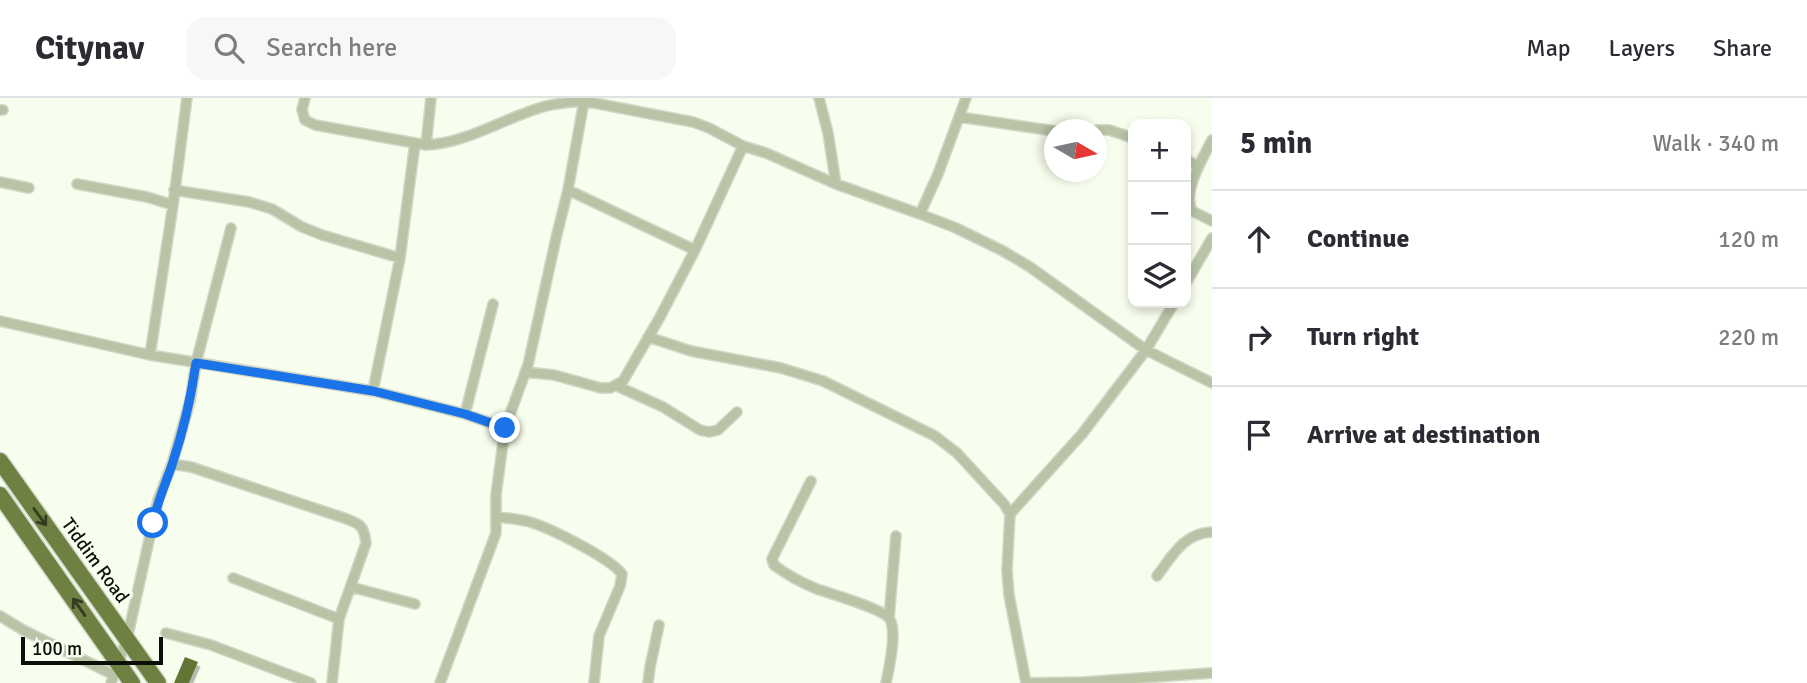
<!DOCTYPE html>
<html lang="en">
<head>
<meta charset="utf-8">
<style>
	body { margin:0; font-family:Signika,sans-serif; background:#f7f7f7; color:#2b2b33 }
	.controls { position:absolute; right:21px; top:21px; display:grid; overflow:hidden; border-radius:14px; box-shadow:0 4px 10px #0003 }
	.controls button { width:63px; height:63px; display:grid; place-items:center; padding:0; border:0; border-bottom:2px solid #e1e1e2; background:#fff; color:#2b2b33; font:35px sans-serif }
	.compass { position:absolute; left:1044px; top:21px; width:63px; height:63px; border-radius:50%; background:#fff; box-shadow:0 4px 10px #0003; rotate:99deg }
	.scale { position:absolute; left:21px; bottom:18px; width:142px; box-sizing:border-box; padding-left:7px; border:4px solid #0c0e09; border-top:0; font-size:19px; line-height:24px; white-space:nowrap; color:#0c0e09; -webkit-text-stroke:5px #f8feed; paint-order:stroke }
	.stop { position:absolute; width:21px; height:21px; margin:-16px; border:5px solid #1a73e8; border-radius:50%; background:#fff }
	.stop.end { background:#1a73e8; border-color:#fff; box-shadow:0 2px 7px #0008 }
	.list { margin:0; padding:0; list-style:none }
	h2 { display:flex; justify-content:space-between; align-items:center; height:91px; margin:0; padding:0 28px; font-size:30px }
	h2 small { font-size:23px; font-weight:400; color:#7c7c81 }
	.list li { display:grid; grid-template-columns:46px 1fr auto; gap:21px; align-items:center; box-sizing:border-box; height:98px; padding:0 28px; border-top:2px solid #e1e1e2 }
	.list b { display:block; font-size:26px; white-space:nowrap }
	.list em { font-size:23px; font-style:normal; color:#7c7c81 }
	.icon { flex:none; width:38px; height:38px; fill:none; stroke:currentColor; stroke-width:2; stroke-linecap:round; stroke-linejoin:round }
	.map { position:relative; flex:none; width:1212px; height:585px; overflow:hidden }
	header { display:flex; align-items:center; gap:42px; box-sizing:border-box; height:98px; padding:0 35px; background:#fff; border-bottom:2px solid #e1e1e2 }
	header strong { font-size:33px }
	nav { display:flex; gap:38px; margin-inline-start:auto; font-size:24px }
	.search { width:490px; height:63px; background:#f7f7f7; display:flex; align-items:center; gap:18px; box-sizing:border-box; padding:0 24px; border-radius:21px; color:#7c7c81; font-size:26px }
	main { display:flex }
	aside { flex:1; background:#fff }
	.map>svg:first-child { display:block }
	.building { fill:#637536; filter:url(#shadow) }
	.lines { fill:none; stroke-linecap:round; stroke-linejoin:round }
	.street-casing { stroke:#d2d8c9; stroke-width:12 }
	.highway-casing { stroke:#d2d8c9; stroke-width:19 }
	.street { stroke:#b9c3a6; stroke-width:9 }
	.highway { stroke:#6e8142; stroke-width:16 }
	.oneway { stroke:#333c20 }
	.route { stroke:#1a73e8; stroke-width:9 }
	.labels { text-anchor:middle; stroke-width:7; stroke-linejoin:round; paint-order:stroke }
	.street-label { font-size:19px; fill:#0c0e09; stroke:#f8feed }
</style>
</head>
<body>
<header>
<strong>Citynav</strong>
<div class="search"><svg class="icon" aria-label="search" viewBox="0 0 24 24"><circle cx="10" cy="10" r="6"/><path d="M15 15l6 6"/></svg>Search here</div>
<nav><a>Map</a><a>Layers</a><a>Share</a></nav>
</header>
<main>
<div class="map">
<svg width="1212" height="585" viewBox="0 0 1212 585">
	<defs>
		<filter id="shadow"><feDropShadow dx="2.5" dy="4.5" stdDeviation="0" flood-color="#0004"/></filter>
	</defs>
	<rect width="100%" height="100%" fill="#f8feed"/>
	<path class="building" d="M185,559L198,564L189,585H174Z"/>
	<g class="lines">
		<g class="street-casing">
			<path id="street" d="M305,0L302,12L305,22L315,27L426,47C469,45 505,19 546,8C559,5 572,4 584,3L693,24L709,30L743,48L766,55L836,86L920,116L956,130L1003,153L1030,169L1146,252L1212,285
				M819,0L828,35L836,86
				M0,12H3
				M959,19L1055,33
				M1097,32H1109L1133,40
				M1212,42C1203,60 1182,94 1192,113L1212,123
				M426,47L431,0
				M1186,62L1199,68
				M0,84L29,90
				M77,86L147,99L173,107
				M174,92L249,104L272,111L302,129L322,137L400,160
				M568,92L695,152
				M920,116L938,76L966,0
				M1186,185L1212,140
				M0,223L150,257L373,293L465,316L505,330
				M648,239L691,253L781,270L823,283L935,338L957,355L1004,406L1010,416L1007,472L1009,497L1026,585
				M150,257L173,107L187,0
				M525,274L554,277L601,290H610L623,283L660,219L695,152L743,48
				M617,288L663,309L700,332L709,334L718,332L737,314
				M373,293L400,160L415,45
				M465,316L493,206
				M172,366L191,369L344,420C360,426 364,427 366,445L339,521L332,585
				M811,383L772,461L774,467C787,477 802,485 817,491C831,496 881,510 889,520C898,533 889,570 886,585
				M1010,416L1082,336L1146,252L1174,205
				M497,419C508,420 519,421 530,424C550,430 610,460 622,476L620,488L599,538L594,585
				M1157,478C1173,457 1184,435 1212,434
				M233,480L339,521
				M351,489L415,506
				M0,518L23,532L114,577
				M889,520L896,438
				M166,535L211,547L311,585
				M111,585L127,541L158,402L172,366L190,303L196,265L231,130
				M440,585L496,435V397L505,330L528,267L557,136L568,92L584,3
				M648,585L650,569L659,527
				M1028,585L1084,584L1212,575"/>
		</g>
		<g class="highway-casing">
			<path id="highway" d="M0,363L158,585
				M0,397L132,585"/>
		</g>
		<use href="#street" class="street"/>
		<use href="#highway" class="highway"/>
	</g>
	<defs><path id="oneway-shaft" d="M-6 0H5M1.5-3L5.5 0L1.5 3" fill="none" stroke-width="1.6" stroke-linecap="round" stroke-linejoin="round" transform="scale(1.75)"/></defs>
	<g class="oneway">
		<use href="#oneway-shaft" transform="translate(40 419) rotate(54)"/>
		<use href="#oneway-shaft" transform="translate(79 509) rotate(-125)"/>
	</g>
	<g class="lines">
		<path class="route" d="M153,425C157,405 165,387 172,367C183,334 191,300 196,265L373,293L465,316L505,330"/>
	</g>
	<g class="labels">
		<g class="street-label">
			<text transform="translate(96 462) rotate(54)" y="7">Tiddim Road</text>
		</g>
	</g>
</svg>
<div class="controls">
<button>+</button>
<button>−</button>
<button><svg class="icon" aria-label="layers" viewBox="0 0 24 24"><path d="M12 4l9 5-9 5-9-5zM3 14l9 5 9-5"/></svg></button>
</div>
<svg class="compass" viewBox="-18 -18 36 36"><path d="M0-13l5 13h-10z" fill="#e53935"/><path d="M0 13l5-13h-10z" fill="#7c7c81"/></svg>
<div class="scale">100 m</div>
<div class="stop" style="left:153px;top:425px"></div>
<div class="stop end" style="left:505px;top:330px"></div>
</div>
<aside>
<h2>5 min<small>Walk · 340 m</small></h2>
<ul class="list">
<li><svg class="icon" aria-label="ahead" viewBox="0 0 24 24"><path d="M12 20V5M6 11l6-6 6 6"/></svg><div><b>Continue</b></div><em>120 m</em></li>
<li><svg class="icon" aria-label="right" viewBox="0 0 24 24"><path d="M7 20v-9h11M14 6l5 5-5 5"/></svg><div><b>Turn right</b></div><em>220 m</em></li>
<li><svg class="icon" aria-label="arrive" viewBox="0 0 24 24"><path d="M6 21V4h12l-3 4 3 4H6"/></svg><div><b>Arrive at destination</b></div></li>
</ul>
</aside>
</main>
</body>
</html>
